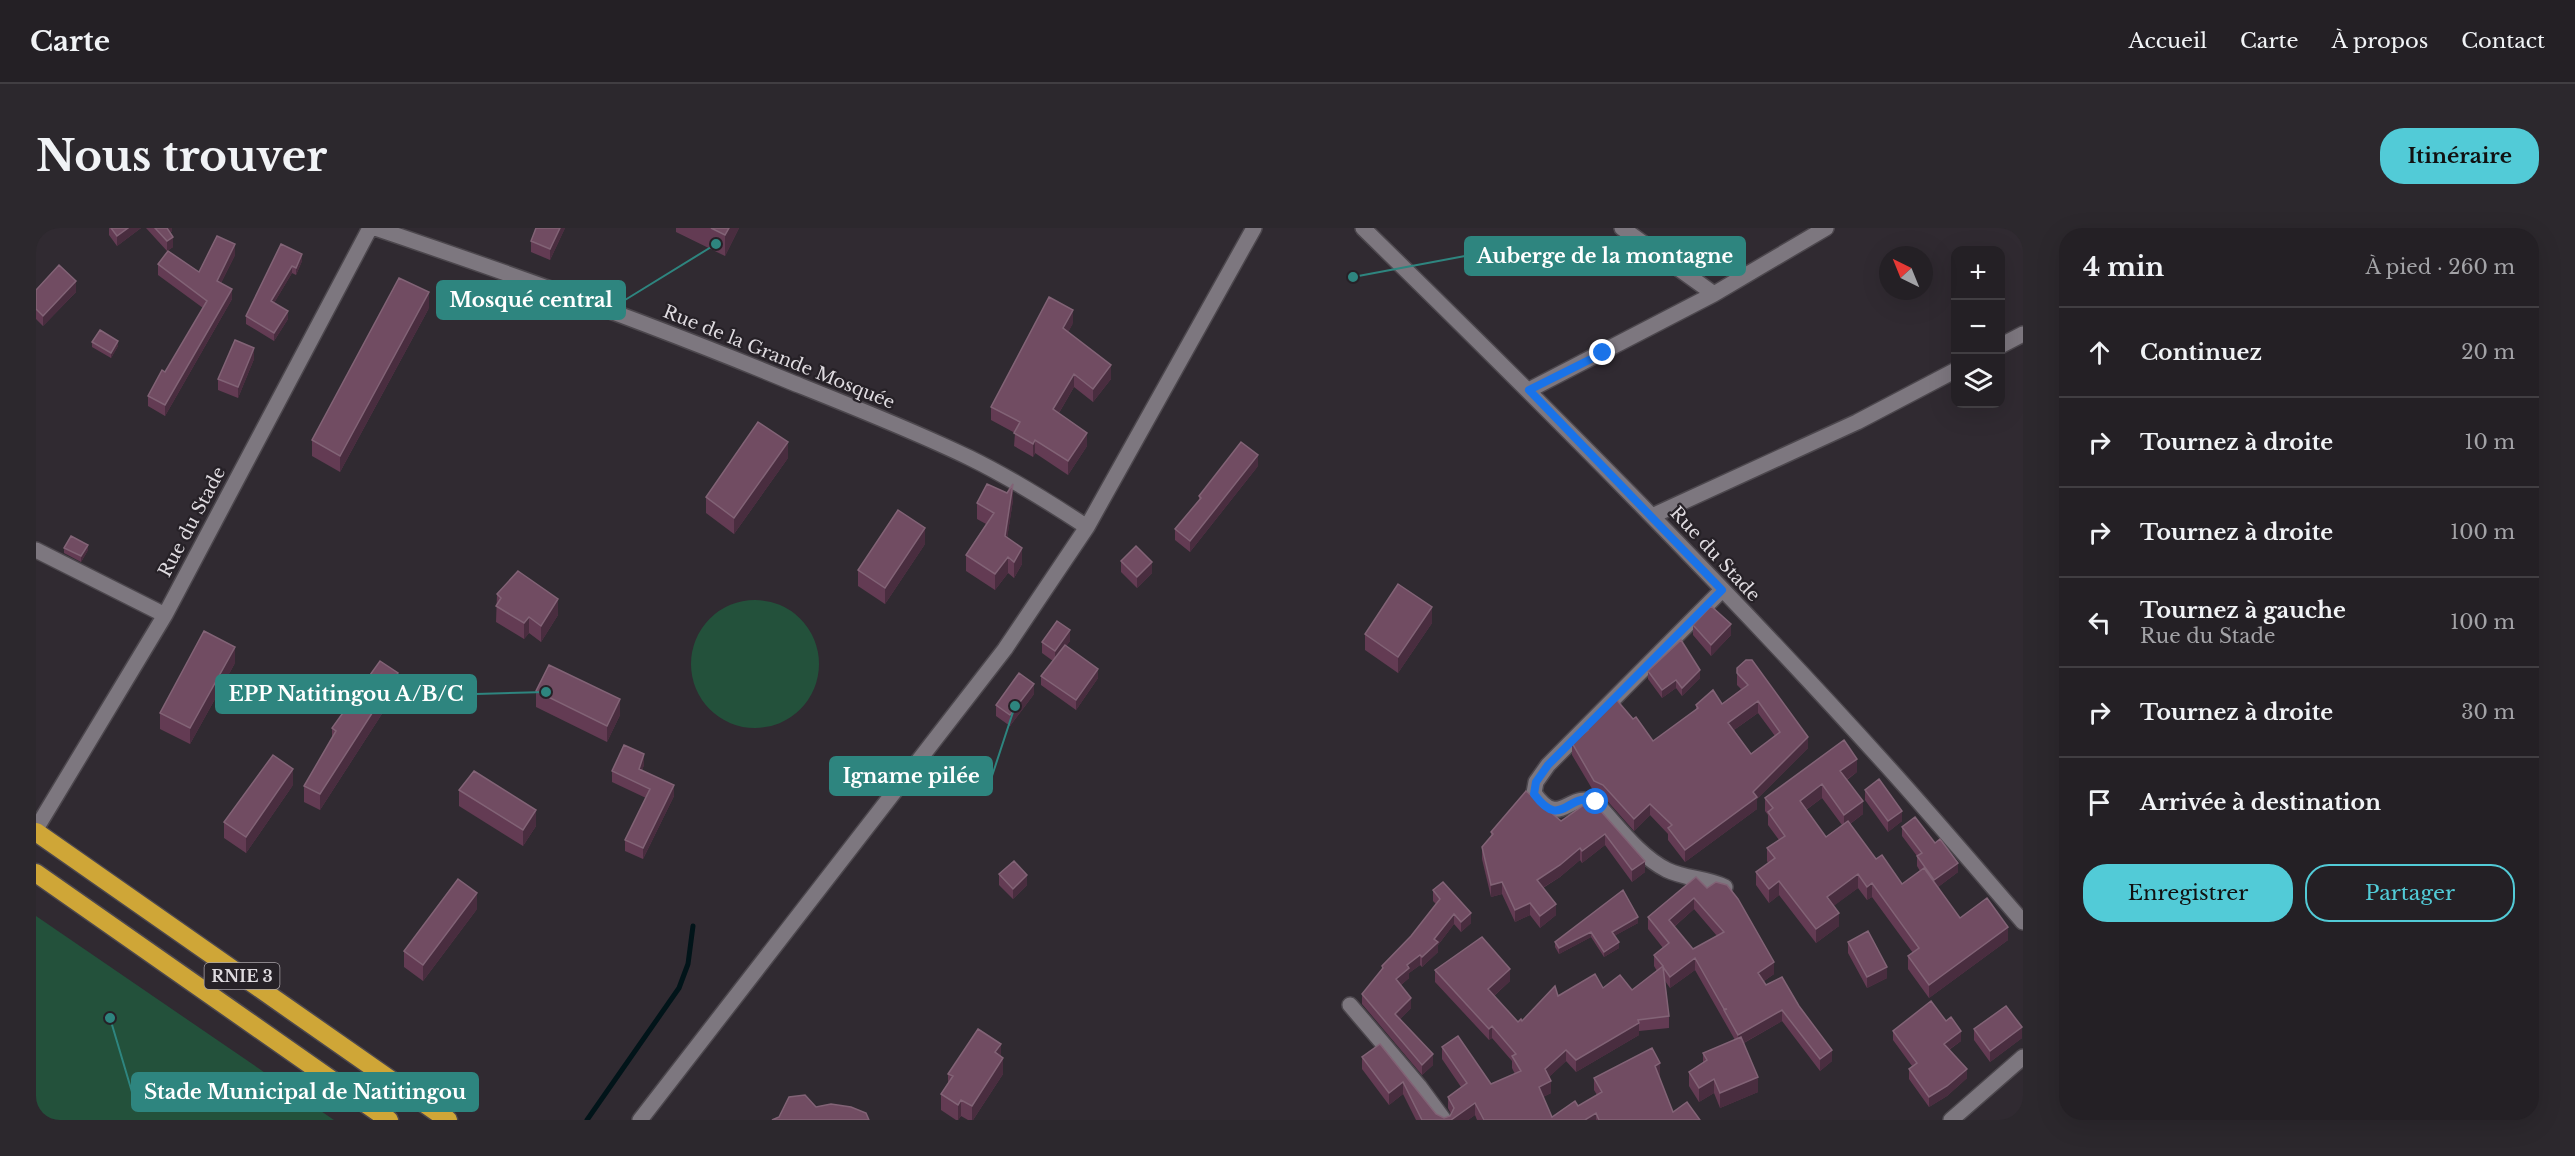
<!DOCTYPE html>
<html lang="fr">
<head>
<meta charset="utf-8">
<style>
	body { margin:0; font-family:"Libre Baskerville",serif; background:#2c282d; color:#f1f3f6 }
	.controls { position:absolute; right:18px; top:18px; display:grid; overflow:hidden; border-radius:12px; box-shadow:0 6px 24px #0002 }
	.controls button { width:54px; height:54px; display:grid; place-items:center; padding:0; border:0; border-bottom:2px solid #413e42; background:#242025; color:#f1f3f6; font:30px sans-serif }
	.compass { position:absolute; left:1843px; top:18px; width:54px; height:54px; border-radius:50%; background:#242025; box-shadow:0 6px 24px #0002; rotate:317deg }
	.stop { position:absolute; width:18px; height:18px; margin:-14px; border:4px solid #1a73e8; border-radius:50%; background:#fff }
	.stop.end { background:#1a73e8; border-color:#fff; box-shadow:0 2px 6px #0008 }
	.list { margin:0; padding:0; list-style:none }
	h2 { display:flex; justify-content:space-between; align-items:center; height:78px; margin:0; padding:0 24px; font-size:26px }
	h2 small { font-size:20px; font-weight:400; color:#a3a3a7 }
	.list li { display:grid; grid-template-columns:39px 1fr auto; gap:18px; align-items:center; box-sizing:border-box; height:90px; padding:0 24px; border-top:2px solid #413e42 }
	.list b { display:block; font-size:22px; white-space:nowrap }
	.list p { margin:0; font-size:20px; white-space:nowrap; color:#a3a3a7 }
	.list em { font-size:20px; font-style:normal; color:#a3a3a7 }
	.actions { display:flex; gap:12px; padding:18px 24px }
	.actions a { flex:1; padding:14px 0; border:2px solid #52cbd7; border-radius:24px; text-align:center; font-size:21px; color:#52cbd7 }
	.actions .main { background:#52cbd7; color:#111 }
	.icon { flex:none; width:33px; height:33px; fill:none; stroke:currentColor; stroke-width:2; stroke-linecap:round; stroke-linejoin:round }
	.map { position:relative; flex:none; width:1987px; height:892px; overflow:hidden; border-radius:24px }
	header { display:flex; align-items:center; gap:36px; box-sizing:border-box; height:84px; padding:0 30px; background:#242025; border-bottom:2px solid #413e42 }
	header strong { font-size:28px }
	nav { display:flex; gap:33px; margin-inline-start:auto; font-size:21px }
	.intro { display:flex; align-items:center; justify-content:space-between; box-sizing:border-box; height:144px; padding:0 36px }
	h1 { margin:0; font-size:42px }
	.button { padding:15px 27px; border-radius:24px; background:#52cbd7; color:#111; font-size:21px; font-weight:700 }
	main { display:flex; gap:36px; padding:0 36px }
	aside { flex:1; background:#242025; border-radius:24px; box-shadow:0 6px 24px #0002 }
	.map>svg:first-child { display:block }
	.green { fill:#23513b }
	.lines { fill:none; stroke-linecap:round; stroke-linejoin:round }
	.stream { stroke:#011419; stroke-width:5 }
	.minor-casing { stroke:#4c474d; stroke-width:18 }
	.highway-casing { stroke:#4c474d; stroke-width:21 }
	.minor { stroke:#7d777f; stroke-width:15 }
	.highway { stroke:#cfa637; stroke-width:18 }
	.wall { fill:#633b53; fill-rule:evenodd }
	.shaded-wall { fill:#492d3f }
	.building { fill:#714c62; stroke:#826376; stroke-width:1.5; fill-rule:evenodd }
	.route { stroke:#1a73e8; stroke-width:8 }
	.labels { text-anchor:middle; stroke-width:4.5; stroke-linejoin:round; paint-order:stroke }
	.shield { fill:#262127; stroke:#a8a3a8; stroke-width:1.5 }
	.shield-label { font-size:16px; font-weight:bold; fill:#dfdbe0 }
	.street-label { font-size:18px; fill:#dfdbe0; stroke:#262127 }
	.leader { fill:none; stroke:#2e857f; stroke-width:2 }
	.callout-dot { fill:#2e857f; stroke:#262127; stroke-width:2 }
	.callout { fill:#2e857f; stroke:#2e857f; stroke-width:2 }
	.callout-label { font-size:20px; text-anchor:middle; font-weight:bold; fill:#fff }
</style>
</head>
<body>
<header>
<strong>Carte</strong>
<nav><a>Accueil</a><a>Carte</a><a>À propos</a><a>Contact</a></nav>
</header>
<div class="intro"><h1>Nous trouver</h1><a class="button">Itinéraire</a></div>
<main>
<div class="map">
<svg width="1987" height="892" viewBox="0 0 1987 892">
	<rect width="100%" height="100%" fill="#302a31"/>
	<path class="green" d="M655 436a64 64 0 1 1 128 0a64 64 0 1 1-128 0Z
		M0,688L298,892H0Z"/>
	<g class="lines">
		<path class="stream" d="M551,892L643,760L652,736L657,698"/>
		<g class="minor-casing">
			<path id="minor" d="M339,0C479,47 618,97 755,154C815,178 876,202 934,230C975,250 1013,274 1051,299
				M1327,0C1506,175 1683,352 1851,538C1897,589 1942,642 1987,694
				M1586,0L1678,66
				M1964,118L1987,106
				M1493,162L1678,66L1790,0
				M1616,288L1821,194L1920,142
				M0,322L129,387
				M1686,362L1512,537L1500,554L1498,565C1525,603 1532,561 1560,575C1581,597 1603,628 1631,642C1650,651 1671,650 1689,659
				M0,601L129,387L334,0
				M1314,777L1383,858L1408,892
				M604,892L969,421L1051,299L1218,0
				M1915,892L1987,829"/>
		</g>
		<g class="highway-casing">
			<path id="highway" d="M0,604L412,892
				M0,645L353,892"/>
		</g>
		<use href="#minor" class="minor"/>
		<use href="#highway" class="highway"/>
	</g>
	<path class="wall" d="M73,0H105L81,18L73,7Z
		M110,0H136V3L134,5L137,19L131,23Z
		M529,0L514,32L495,24V13Z
		M640,0H703L689,28L640,4Z
		M245,16L266,33L260,47L256,45L238,75L252,91L238,113L210,96V88Z
		M199,27L185,55L196,71L129,188L112,178V168L129,144L167,80L122,47V36L163,44Z
		M0,62L40,64L7,98L0,91Z
		M393,80L304,244L276,228V212Z
		M1037,95L1032,104L1075,151L1057,174L1038,159L1023,185L1051,218L1032,247L999,225L997,229L978,218L979,205L955,192V179Z
		M56,114L82,118L75,130L56,119Z
		M218,131L202,170L182,162V151Z
		M752,230L698,306L670,285V269Z
		M1222,238L1154,324L1139,312V301L1163,273V268Z
		M977,272L971,310L986,336L978,350L972,345L959,362L930,343V327L950,296L941,291V275Z
		M889,316L849,376L822,358V342Z
		M28,320L52,322L45,334L28,325Z
		M1085,333L1116,345L1101,360L1085,344Z
		M461,366L522,387L505,414L493,405L488,411L460,394Z
		M1396,395L1362,445L1329,422V406Z
		M1657,397L1695,407L1675,428L1657,407Z
		M1034,413L1030,418L1062,450L1040,482L1005,457V448L1017,433L1006,425V414Z
		M199,435L154,516L124,501V485Z
		M1701,440L1772,520L1721,571V581L1649,634L1632,612V606L1614,587L1598,603L1567,568L1558,564L1536,527V515L1551,503V500L1617,513L1660,482V477L1686,476L1705,461L1701,457ZM1722,485L1739,508L1715,526L1698,502Z
		M1612,443L1664,450L1646,468L1640,460L1626,470L1612,451Z
		M362,461L284,582L268,574V558L296,510V500Z
		M500,463L584,487L571,514L500,479Z
		M998,466L974,498L960,488V477Z
		M608,537L606,542L638,568L607,631L589,623V612L610,570L576,554V543Z
		M1821,544L1811,552L1827,586L1814,596L1840,631L1866,656L1884,643L1881,638V628L1866,608V599L1899,615L1922,644L1902,659L1924,690L1972,712L1893,770L1872,741V728L1877,725L1836,669L1831,672L1822,660L1797,678L1803,698L1780,715L1743,667L1733,675L1720,657V644L1732,635L1731,633V620L1743,612L1732,597V587L1729,583V570ZM1786,570L1806,597L1790,609L1770,582Z
		M257,557L210,625L188,610V594Z
		M423,562L500,598L487,618L423,578Z
		M1829,562L1866,593L1852,604L1829,572Z
		M1555,572L1609,644L1596,654L1569,617L1546,635L1544,632L1524,649L1507,660L1520,687L1504,700L1494,687L1479,694L1466,666L1455,669L1446,631V619L1455,608V604L1525,593Z
		M963,646L991,657L977,671L963,657Z
		M1660,649L1738,746L1728,753L1730,757L1763,778L1796,833L1784,843L1746,793L1708,815L1722,864L1684,880L1678,865L1663,874L1653,858V844L1667,835V825L1699,812L1659,742L1634,760L1629,753L1633,788V800L1603,803V807L1540,844L1530,833L1513,849L1515,865L1507,869L1516,889L1542,878L1561,867L1558,862V850L1624,847L1623,848L1637,884L1664,892H1441L1439,887L1432,892H1380L1367,866L1353,877L1326,841V829L1344,816L1400,886L1408,890L1414,888L1415,886L1412,880V869L1425,859L1406,831V819L1455,856L1479,846L1476,840V833L1456,810L1453,812L1399,754V742L1474,753L1458,768L1482,794L1486,793L1522,768L1567,760L1596,762L1621,743L1618,738V727L1627,720L1612,701V689ZM1658,681L1681,708L1657,721L1638,699Z
		M1397,662L1435,695L1425,704L1418,696L1402,717V724L1386,739L1384,737L1373,745V750L1365,757L1375,780L1364,791L1397,837L1386,847L1326,776V766L1346,741V738L1375,708L1400,676L1397,673Z
		M1587,662L1602,695L1578,708L1583,720L1568,729L1555,709L1523,726L1519,719V714Z
		M441,681L387,753L368,739V723Z
		M1812,714L1851,750L1831,760L1812,725Z
		M1910,793L1925,813L1913,822L1931,850L1911,868L1893,879L1873,851V841L1876,838L1857,812V803Z
		M1938,801L1986,810L1954,834L1938,812Z
		M965,828L967,846L937,892H932L925,888L922,892H920L905,882V866L912,855V846Z"/>
	<path class="shaded-wall" d="M92,0H105L81,18V8Z
		M130,0H136V3L130,9Z
		M524,0H529L514,32V21Z
		M693,0H703L689,28V7Z
		M137,9V19L131,23V13Z
		M199,16V27L181,63V53Z
		M266,26V33L260,47V40Z
		M256,38V45L235,80V73Z
		M40,53V64L7,98V88Z
		M196,61V71L129,188V177Z
		M393,64V80L304,244V228Z
		M1037,82V95L1027,114V100Z
		M252,83V91L238,113V105Z
		M82,113V118L75,130V125Z
		M218,120V131L202,170V159Z
		M1075,137V151L1057,174V161Z
		M1038,146V159L1017,195V181Z
		M1051,205V218L1032,247V233Z
		M999,212V225L997,229V216Z
		M752,214V230L698,306V290Z
		M1222,227V238L1154,324V313Z
		M977,256V272L969,324V308Z
		M889,300V316L849,376V360Z
		M52,317V322L45,334V328Z
		M986,320V336L978,350V334Z
		M972,329V345L959,362V346Z
		M1116,334V345L1101,360V349Z
		M522,371V387L505,414V398Z
		M1396,379V395L1362,445V429Z
		M493,389V405L488,411V395Z
		M1695,396V407L1675,428V417Z
		M1034,402V413L1019,434V423Z
		M199,419V435L154,516V500Z
		M1062,441V450L1040,482V472Z
		M1664,442V450L1646,468V460Z
		M362,445V461L284,582V566Z
		M1640,452V460L1626,470V462Z
		M998,456V466L974,498V487Z
		M584,471V487L571,514V498Z
		M1722,473V485L1692,506V495Z
		M1772,509V520L1721,571V581L1649,634V622L1717,564Z
		M608,526V537L603,551V541Z
		M1821,531V544L1804,556V543Z
		M257,541V557L210,625V609Z
		M1786,556V570L1764,586V573Z
		M638,557V568L607,631V620Z
		M1827,573V586L1808,600V587Z
		M1614,576V587L1598,603V591Z
		M500,582V598L487,618V602Z
		M1866,583V593L1852,604V593Z
		M1569,606V617L1546,635V623Z
		M1544,620V632L1524,649L1501,663V652Z
		M1609,633V644L1596,654V642Z
		M1922,635V644L1898,662V652Z
		M1822,646V660L1791,683V669Z
		M991,647V657L977,671V661Z
		M1743,653V667L1733,675V661Z
		M1466,654V666L1455,669V657Z
		M1836,655V669L1831,672V659Z
		M441,665V681L387,753V737Z
		M1658,670V681L1633,703V692Z
		M1494,675V687L1479,694V682Z
		M1520,676V687L1504,700V688Z
		M1435,685V695L1425,704V694Z
		M1803,685V698L1780,715V701Z
		M1418,686V696L1402,717V724L1386,739V729Z
		M1602,689V695L1576,709V704Z
		M1972,699V712L1893,770V757Z
		M1555,704V709L1523,726V720Z
		M1583,714V720L1568,729V724Z
		M1384,727V737L1373,745V750L1360,761V751L1371,737Z
		M1659,730V742L1634,760V749Z
		M1738,734V746L1722,757V745Z
		M1851,739V750L1831,760V749Z
		M1474,741V753L1452,773V761Z
		M1375,770V780L1359,796V786Z
		M1746,782V793L1702,818V807Z
		M1603,795V807L1540,844V832Z
		M1456,798V810L1453,812V801Z
		M1986,799V810L1954,834V823Z
		M1925,803V813L1908,825V816Z
		M965,816V832L959,824Z
		M1530,822V833L1509,853V841Z
		M1796,822V833L1784,843V831Z
		M1397,826V837L1386,847V837Z
		M967,830V846L937,892H936V878Z
		M1624,835V847L1619,850V838Z
		M1931,841V850L1911,868L1893,879V869Z
		M1722,849V864L1684,880V865Z
		M1678,851V865L1663,874V860Z
		M1515,853V865L1503,871V859Z
		M1367,854V866L1353,877V865Z
		M925,872V888L922,892V877Z
		M1439,875V887L1432,892H1415Z
		M1560,885V892H1549Z"/>
	<path class="building" d="M75,0H92L81,8Z
		M119,0H131L137,9L131,13Z
		M500,0H524L514,21L495,13Z
		M675,0H693L689,7Z
		M181,8L199,16L181,53L196,61L129,177L112,168L126,142L129,144L171,73L122,36L132,23L163,44Z
		M245,16L266,26L260,40L256,38L235,73L252,83L238,105L210,88Z
		M23,37L40,53L7,88L0,81V62Z
		M363,50L393,64L304,228L276,212Z
		M1013,69L1037,82L1027,100L1075,137L1057,161L1038,146L1017,181L1051,205L1032,233L999,212L997,216L978,205L984,194L955,179Z
		M64,102L82,113L75,125L56,114Z
		M199,112L218,120L202,159L182,151Z
		M722,194L752,214L698,290L670,269Z
		M1205,214L1222,227L1154,313L1139,301L1165,270L1163,268Z
		M951,256L971,265L977,256L969,308L986,320L978,334L972,329L959,346L930,327L958,285L941,275Z
		M862,282L889,300L849,360L822,342Z
		M35,308L52,317L45,328L28,320Z
		M1100,318L1116,334L1101,349L1085,333Z
		M482,343L522,371L505,398L493,389L488,395L460,378L465,370L461,366Z
		M1362,356L1396,379L1362,429L1329,406Z
		M1675,378L1695,396L1675,417L1657,397Z
		M1021,393L1034,402L1019,423L1006,414Z
		M168,403L199,419L154,500L124,485Z
		M1645,412L1664,442L1646,460L1640,452L1626,462L1612,443Z
		M1029,417L1062,441L1040,472L1005,448Z
		M1710,432H1716L1772,509L1717,564L1721,569L1649,622L1632,600L1636,597L1614,576L1598,591L1567,557L1558,553L1536,515L1552,502L1551,500L1580,471L1597,491L1600,489L1617,513L1662,480L1660,477L1677,462L1686,476L1712,457L1701,445V440ZM1722,473L1744,504L1715,526L1692,495Z
		M344,433L362,445L284,566L268,558L300,503L296,500Z
		M513,437L584,471L571,498L500,463Z
		M983,445L998,456L974,487L960,477Z
		M1808,512L1821,531L1804,543L1827,573L1808,587L1786,556L1764,573L1790,609L1812,593L1840,631L1846,627L1866,656L1888,640L1924,690L1951,670L1972,699L1893,757L1872,728L1883,720L1836,655L1831,659L1822,646L1791,669L1803,685L1780,701L1743,653L1733,661L1720,644L1739,630L1731,620L1749,608L1732,584L1737,580L1729,570Z
		M588,517L608,526L603,541L638,557L607,620L589,612L614,561L576,543Z
		M237,527L257,541L210,609L188,594Z
		M438,543L500,582L487,602L423,562Z
		M1843,551L1866,583L1852,593L1829,562Z
		M1490,563L1525,593L1555,572L1609,633L1596,642L1569,606L1546,623L1544,620L1524,637L1501,652L1520,676L1504,688L1494,675L1479,682L1466,654L1455,657L1446,619L1457,606L1455,604Z
		M1879,589L1899,615L1904,611L1922,635L1898,652L1881,628L1886,625L1866,599Z
		M978,633L991,647L977,661L963,646Z
		M1660,649L1671,660L1680,654L1691,657L1702,671L1738,734L1722,745L1730,757L1746,749L1763,778L1796,822L1784,831L1746,782L1702,807L1688,782L1691,781H1688L1659,730L1634,749L1627,739L1633,788L1602,792L1603,795L1540,832L1530,822L1509,841L1515,853L1503,859L1516,889L1539,873L1542,878L1566,864L1558,850L1616,820L1624,835L1619,838L1637,884L1651,874L1664,892H1563L1560,885L1549,892H1448L1439,875L1415,892H1386L1367,854L1353,865L1326,829L1344,816L1400,886L1408,890L1414,888L1418,880L1412,869L1431,855L1406,819L1422,808L1455,856L1485,843L1476,828L1480,826L1456,798L1453,801L1399,742L1446,709L1474,741L1452,761L1482,794L1485,791L1486,793L1519,758L1522,768L1559,746L1567,760L1584,747L1596,762L1627,738L1618,727L1633,715L1612,689ZM1658,670L1688,704L1657,721L1633,692Z
		M422,651L441,665L387,737L368,723Z
		M1407,654L1435,685L1425,694L1418,686L1398,711L1402,714L1386,729L1384,727L1371,737L1373,740L1360,751L1375,770L1359,786L1397,826L1386,837L1326,766L1347,740L1346,738L1375,708L1404,671L1397,662Z
		M1587,662L1602,689L1576,704L1583,714L1568,724L1555,704L1523,720L1519,714Z
		M1832,703L1851,739L1831,749L1812,714Z
		M1895,773L1910,793L1915,789L1925,803L1908,816L1931,841L1911,858L1893,869L1873,841L1881,835L1857,803Z
		M1970,778L1986,799L1954,823L1938,801Z
		M942,801L965,816L959,824L967,830L936,878L925,872L922,877L905,866L917,848L912,846Z
		M1705,809L1722,849L1684,865L1678,851L1663,860L1653,844L1671,832L1667,825Z
		M769,867L780,879L795,876L815,879L830,885L833,892H736L743,889L753,869Z"/>
	<g class="lines">
		<path class="route" d="M1560,574C1531,561 1527,605 1498,566L1500,554L1512,537L1686,362L1493,162L1567,125"/>
	</g>
	<g class="labels">
		<rect class="shield" x="168.5" y="735" width="75" height="26" rx="4.5"/>
		<g class="shield-label">
			<text x="206" y="754">RNIE 3</text>
		</g>
		<g class="street-label">
			<text transform="translate(743 129) rotate(22)" y="6">Rue de la Grande Mosquée</text>
			<text transform="translate(156 294) rotate(-62)" y="6">Rue du Stade</text>
			<text transform="translate(1679 326) rotate(47)" y="6">Rue du Stade</text>
		</g>
	</g>
	<path class="leader" d="M1317 49L1429 28M680 16L589 72M510 464L440 466M979 478L956 548M74 790L96 864"/>
	<g class="callout-dot">
		<circle cx="1317" cy="49" r="6"/>
		<circle cx="680" cy="16" r="6"/>
		<circle cx="510" cy="464" r="6"/>
		<circle cx="979" cy="478" r="6"/>
		<circle cx="74" cy="790" r="6"/>
	</g>
	<g class="callout">
		<rect x="1429" y="9" width="280" height="38" rx="6"/>
		<rect x="401" y="53" width="188" height="38" rx="6"/>
		<rect x="180" y="447" width="260" height="38" rx="6"/>
		<rect x="794" y="529" width="162" height="38" rx="6"/>
		<rect x="96" y="845" width="346" height="38" rx="6"/>
	</g>
	<g class="callout-label">
		<text x="1569" y="35">Auberge de la montagne</text>
		<text x="495" y="79">Mosqué central</text>
		<text x="310" y="473">EPP Natitingou A/B/C</text>
		<text x="875" y="555">Igname pilée</text>
		<text x="269" y="871">Stade Municipal de Natitingou</text>
	</g>
</svg>
<div class="controls">
<button>+</button>
<button>−</button>
<button><svg class="icon" aria-label="layers" viewBox="0 0 24 24"><path d="M12 4l9 5-9 5-9-5zM3 14l9 5 9-5"/></svg></button>
</div>
<svg class="compass" viewBox="-18 -18 36 36"><path d="M0-13l5 13h-10z" fill="#e53935"/><path d="M0 13l5-13h-10z" fill="#a3a3a7"/></svg>
<div class="stop" style="left:1560px;top:574px"></div>
<div class="stop end" style="left:1567px;top:125px"></div>
</div>
<aside>
<h2>4 min<small>À pied · 260 m</small></h2>
<ul class="list">
<li><svg class="icon" aria-label="ahead" viewBox="0 0 24 24"><path d="M12 20V5M6 11l6-6 6 6"/></svg><div><b>Continuez</b></div><em>20 m</em></li>
<li><svg class="icon" aria-label="right" viewBox="0 0 24 24"><path d="M7 20v-9h11M14 6l5 5-5 5"/></svg><div><b>Tournez à droite</b></div><em>10 m</em></li>
<li><svg class="icon" aria-label="right" viewBox="0 0 24 24"><path d="M7 20v-9h11M14 6l5 5-5 5"/></svg><div><b>Tournez à droite</b></div><em>100 m</em></li>
<li><svg class="icon" aria-label="left" viewBox="0 0 24 24"><path d="M17 20v-9H6M10 6l-5 5 5 5"/></svg><div><b>Tournez à gauche</b><p>Rue du Stade</p></div><em>100 m</em></li>
<li><svg class="icon" aria-label="right" viewBox="0 0 24 24"><path d="M7 20v-9h11M14 6l5 5-5 5"/></svg><div><b>Tournez à droite</b></div><em>30 m</em></li>
<li><svg class="icon" aria-label="arrive" viewBox="0 0 24 24"><path d="M6 21V4h12l-3 4 3 4H6"/></svg><div><b>Arrivée à destination</b></div></li>
</ul>
<div class="actions"><a class="main">Enregistrer</a><a>Partager</a></div>
</aside>
</main>
</body>
</html>
